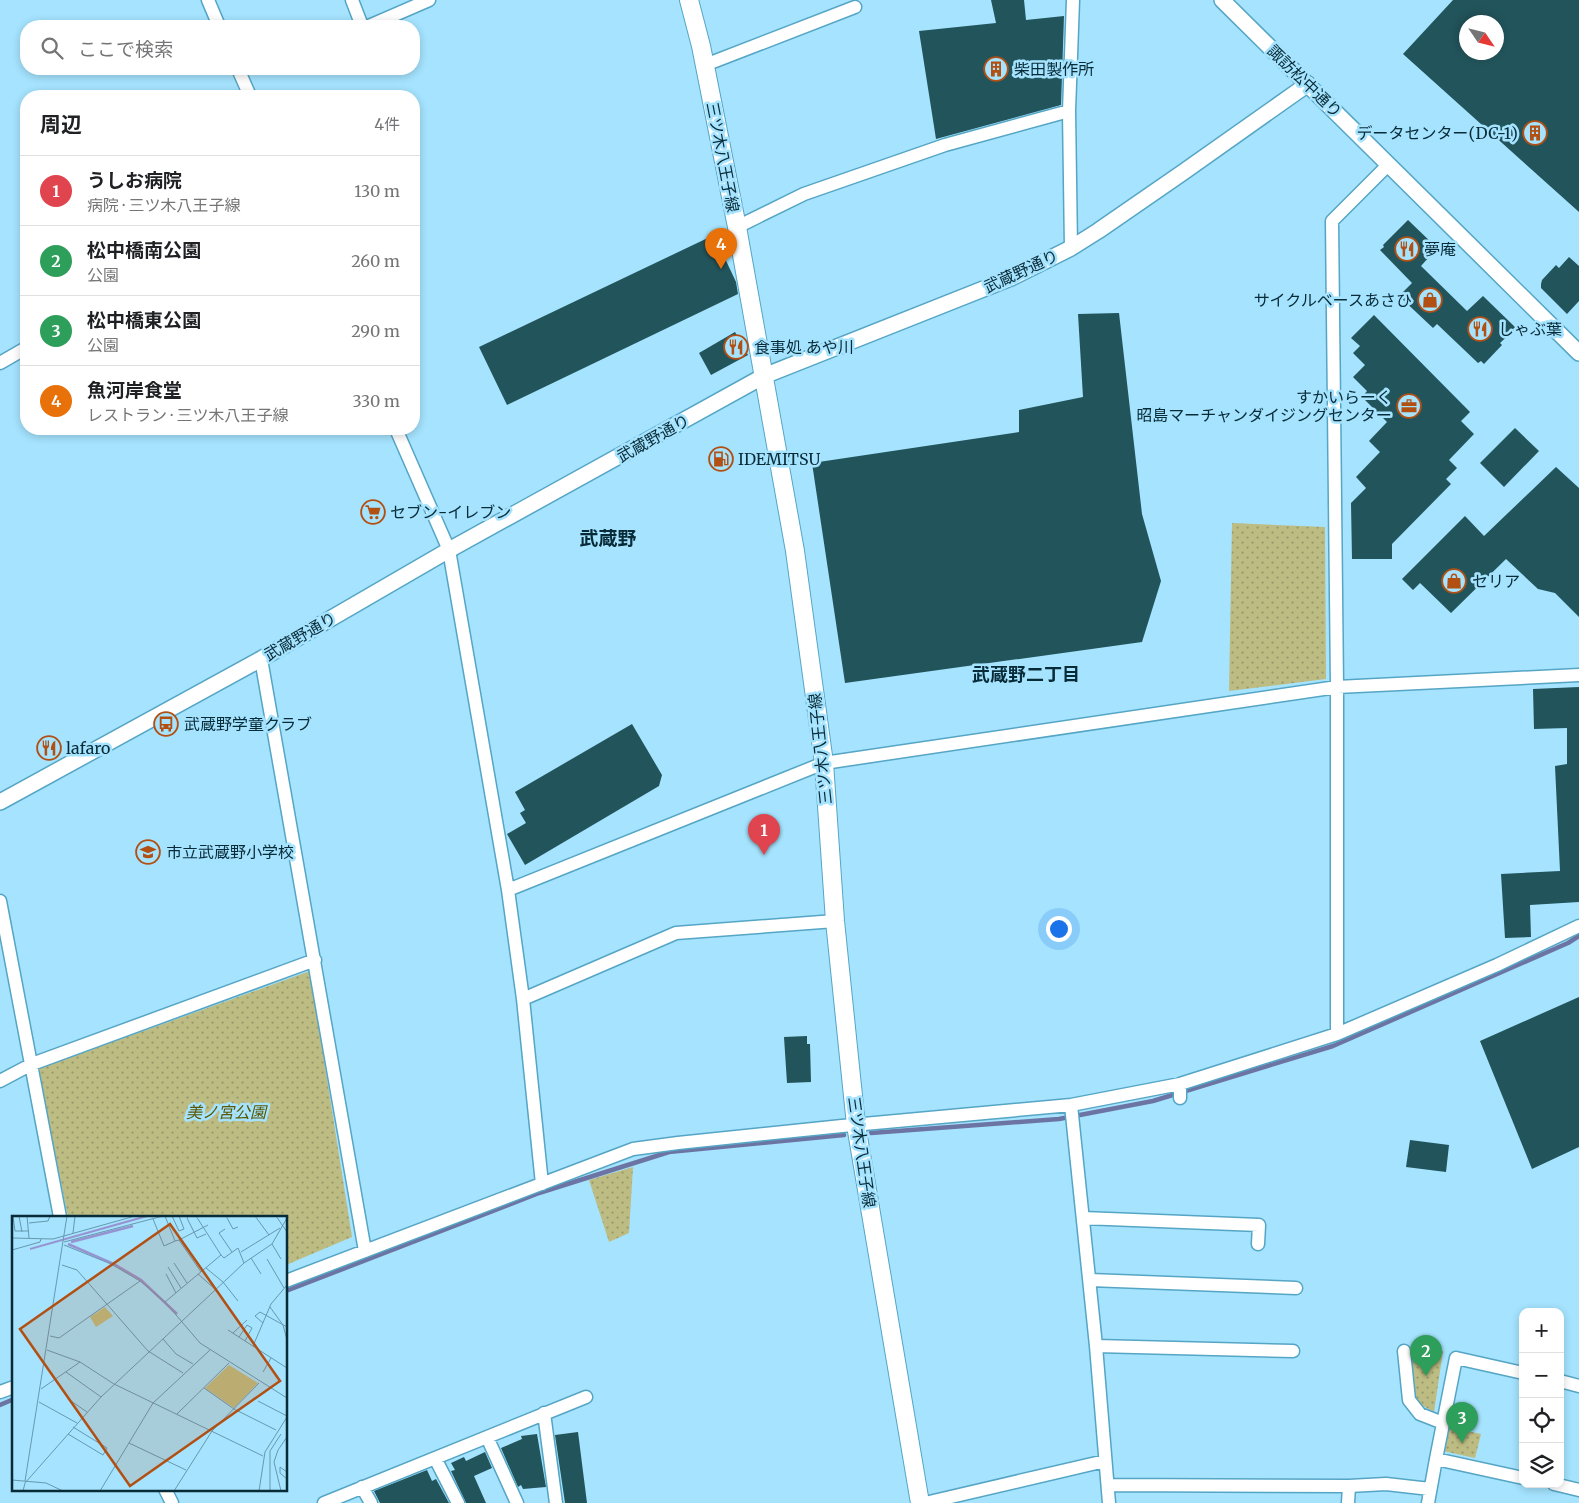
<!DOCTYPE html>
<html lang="ja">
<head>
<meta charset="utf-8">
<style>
	body { margin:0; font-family:Merriweather,"Noto Sans JP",serif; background:#f6f6f6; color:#202124 }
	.controls { position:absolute; right:15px; bottom:15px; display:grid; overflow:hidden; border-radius:10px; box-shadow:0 2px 8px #0003 }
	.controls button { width:45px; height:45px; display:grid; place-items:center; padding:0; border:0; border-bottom:1px solid #e0e0e0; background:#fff; color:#202124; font:25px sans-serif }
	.compass { position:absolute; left:1459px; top:15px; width:45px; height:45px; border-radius:50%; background:#fff; box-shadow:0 2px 8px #0003; rotate:125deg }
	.you { position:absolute; left:1058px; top:928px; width:18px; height:18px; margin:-12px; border:4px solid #fff; border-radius:50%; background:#1a73e8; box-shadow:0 0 0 8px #1a73e833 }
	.badge { display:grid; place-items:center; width:32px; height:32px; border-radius:50%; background:#d93025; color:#fff; font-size:16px; font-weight:700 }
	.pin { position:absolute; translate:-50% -41px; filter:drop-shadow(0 1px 2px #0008) }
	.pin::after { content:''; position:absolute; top:26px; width:18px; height:15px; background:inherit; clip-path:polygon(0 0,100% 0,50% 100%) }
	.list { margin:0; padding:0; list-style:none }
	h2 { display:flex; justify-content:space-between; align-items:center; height:65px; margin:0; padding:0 20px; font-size:21px }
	h2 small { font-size:16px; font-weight:400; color:#757577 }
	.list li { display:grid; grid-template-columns:32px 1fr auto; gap:15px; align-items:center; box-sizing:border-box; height:70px; padding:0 20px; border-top:1px solid #e0e0e0 }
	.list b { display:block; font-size:19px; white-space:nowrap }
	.list p { margin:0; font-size:16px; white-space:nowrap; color:#757577 }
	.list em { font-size:16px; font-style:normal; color:#757577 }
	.icon { flex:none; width:28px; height:28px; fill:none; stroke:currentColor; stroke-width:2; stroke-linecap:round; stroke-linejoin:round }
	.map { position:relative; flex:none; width:1579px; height:1503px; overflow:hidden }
	.search { position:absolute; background:#fff; box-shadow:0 2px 8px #0003; left:20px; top:20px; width:400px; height:55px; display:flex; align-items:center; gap:12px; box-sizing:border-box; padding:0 18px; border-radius:20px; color:#757577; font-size:19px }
	.panel { position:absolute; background:#fff; box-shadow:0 2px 8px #0003; left:20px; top:90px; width:400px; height:345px; border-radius:20px }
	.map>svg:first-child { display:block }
	.grass { fill:url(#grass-dots) }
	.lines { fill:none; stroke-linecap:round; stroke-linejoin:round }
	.stream { stroke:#6c74a4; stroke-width:4.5 }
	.building { fill:#22545b; fill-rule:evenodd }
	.minor-casing { stroke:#55a5c5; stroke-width:15 }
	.tertiary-casing { stroke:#55a5c5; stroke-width:18 }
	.secondary-casing { stroke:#55a5c5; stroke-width:20 }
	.minor { stroke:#fff; stroke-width:12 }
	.tertiary { stroke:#fff; stroke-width:15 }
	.secondary { stroke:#fff; stroke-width:18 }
	.labels { text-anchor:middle; stroke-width:5; stroke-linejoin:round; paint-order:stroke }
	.poi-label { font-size:16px; fill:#082b38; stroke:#a5e3fe; text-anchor:start }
	.street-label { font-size:16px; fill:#082b38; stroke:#a5e3fe }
	.park-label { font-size:16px; font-style:italic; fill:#5c5700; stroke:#a5e3fe }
	.neighbourhood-label { font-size:18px; font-weight:bold; fill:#082b38; stroke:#a5e3fe }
	.quarter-label { font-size:19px; font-weight:bold; fill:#082b38; stroke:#a5e3fe }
	.inset-river { fill:none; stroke:#9793d2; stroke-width:2.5 }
	.inset-road { fill:none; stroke:#6699af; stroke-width:1 }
	.view { fill:#b25013; fill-opacity:0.15; stroke:#b25013; stroke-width:2.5 }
	.inset-edge { fill:none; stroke:#082b38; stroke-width:2.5 }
</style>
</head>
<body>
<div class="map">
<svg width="1579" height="1503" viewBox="0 0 1579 1503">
	<defs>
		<pattern id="grass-dots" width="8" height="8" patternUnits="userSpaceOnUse" patternTransform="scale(1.25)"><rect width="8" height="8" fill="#bdbc83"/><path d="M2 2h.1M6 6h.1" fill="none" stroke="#98996c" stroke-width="1.8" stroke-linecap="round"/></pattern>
	</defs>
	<rect width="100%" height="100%" fill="#a5e3fe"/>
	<path class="grass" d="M1232,523L1325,527L1326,679L1229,691Z
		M310,971L352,1237L286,1265V1217H68L38,1069Z
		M633,1167L629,1233L609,1242L589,1180Z
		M1412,1348L1443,1351L1434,1412L1414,1401Z
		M1449,1427L1481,1434L1475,1458L1443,1451Z"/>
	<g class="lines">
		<path class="stream" d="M871,1133L1059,1119L1153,1101L1333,1046L1568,943L1579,936
			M286,1291L539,1193L669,1152L844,1135
			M0,1405L14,1399"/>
	</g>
	<path class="building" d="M991,0H1024L1026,20L1064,16L1061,105L936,139L919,31L996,23Z
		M1453,0H1579V212L1403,54ZM1466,22H1496V52H1466Z
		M1408,220L1434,245L1426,254L1429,257L1421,266L1467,311L1483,296L1516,328L1500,343L1502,345L1484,364L1481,361L1478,363L1437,324L1433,328L1399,296L1412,283L1380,250L1384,247L1383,245Z
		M714,235L736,282L738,294L507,405L479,347Z
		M1569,257L1579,266V301L1567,314L1541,288V284L1542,280L1556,265L1559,268Z
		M1119,313L1142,514L1161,581L1142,642L845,683L812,463L1019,432V410L1083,397L1078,314Z
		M1374,315L1470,412L1461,421L1474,434L1449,460L1457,468L1446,479L1451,484L1392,544V559H1352L1351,503L1366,488L1356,477L1380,452L1369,441L1387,422L1362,397L1367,391L1353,377L1365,365L1353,353L1360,346L1351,338Z
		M735,332L748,355L711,375L699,353Z
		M1515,428L1539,451L1504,487L1480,463Z
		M1556,467L1579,488V617L1555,593L1538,589L1506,559L1451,613L1420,583L1413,590L1402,579L1465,516L1484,536Z
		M1579,687V902L1530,905L1531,937L1505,938L1501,874L1560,871L1555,766L1567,764V728L1534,729L1533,689Z
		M632,724L662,775L659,786L525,865L507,834L526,823L520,813L525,810L515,792Z
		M1579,997V1147L1532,1169L1480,1041Z
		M807,1036V1044H810L811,1082L787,1083L784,1037Z
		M1410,1140L1449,1145L1446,1172L1406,1167Z
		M578,1432L587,1503H565L555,1435Z
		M537,1434L546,1487L523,1489L521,1485L518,1487L501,1448L522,1439L521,1436Z
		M485,1452L492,1468L474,1476L486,1503H466L451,1471L455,1470L451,1463L464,1457L466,1461Z
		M427,1470L432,1481L436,1479L449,1503H380L374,1491Z"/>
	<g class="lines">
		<g class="minor-casing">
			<path id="minor" d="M208,0L219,26
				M352,0L362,26
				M369,26L429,0
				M705,65L855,7
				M238,69L250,96
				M737,227L804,194L945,145L1069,111
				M1071,248L1069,111L1073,0
				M0,363L26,348
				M396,429L449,550L508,890L523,999L542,1184
				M261,659L365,1251
				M508,890L824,763L1337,687L1579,675
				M0,901L60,1217
				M523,999L676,933L835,921
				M1337,1034V687L1332,221L1389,164
				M0,1081L32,1064L315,960
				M1180,1084V1098
				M1071,1105L1096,1346L1109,1503
				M1083,1218L1259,1225L1258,1244
				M1090,1280L1296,1288
				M286,1281L633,1149L678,1143L842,1126L1071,1105L1180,1084L1337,1034L1497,965L1579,926
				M1096,1346L1293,1351
				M1404,1351L1409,1400L1420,1414L1443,1423
				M1560,1381L1579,1386
				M0,1392L14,1387
				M544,1413L556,1503
				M487,1437L517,1503
				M435,1458L458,1503
				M1436,1459L1456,1358L1523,1373
				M1554,1484L1579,1490
				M1108,1485L1349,1486L1386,1484L1430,1489
				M362,1487L371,1503
				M165,1489L172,1503
				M324,1503L586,1397
				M925,1503L1105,1461
				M1348,1503L1349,1486
				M1428,1503L1436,1459L1523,1478"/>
		</g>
		<g class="tertiary-casing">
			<path id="tertiary" d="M1222,0L1579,353
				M0,802L261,659L449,550L764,376L1011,278L1071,248L1098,231L1182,173L1308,84"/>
		</g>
		<g class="secondary-casing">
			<path id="secondary" d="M689,0L701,46L737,227L795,551L824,763L835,921L856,1125L920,1503"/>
		</g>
		<use href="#minor" class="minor"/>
		<use href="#tertiary" class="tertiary"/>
		<use href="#secondary" class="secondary"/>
	</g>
	<defs>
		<g id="building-ring" transform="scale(1.25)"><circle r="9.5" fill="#a5e3fe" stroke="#b25013" stroke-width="1.5"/><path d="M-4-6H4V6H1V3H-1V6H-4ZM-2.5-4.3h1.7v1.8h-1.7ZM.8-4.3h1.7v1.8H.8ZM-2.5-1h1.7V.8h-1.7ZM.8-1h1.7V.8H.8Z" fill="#b25013"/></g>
		<g id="restaurant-ring" transform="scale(1.25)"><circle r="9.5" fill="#a5e3fe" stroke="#b25013" stroke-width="1.5"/><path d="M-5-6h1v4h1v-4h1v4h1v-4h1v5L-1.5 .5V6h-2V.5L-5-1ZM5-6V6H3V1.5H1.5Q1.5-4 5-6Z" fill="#b25013"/></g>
		<g id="shop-ring" transform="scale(1.25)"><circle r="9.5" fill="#a5e3fe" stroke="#b25013" stroke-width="1.5"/><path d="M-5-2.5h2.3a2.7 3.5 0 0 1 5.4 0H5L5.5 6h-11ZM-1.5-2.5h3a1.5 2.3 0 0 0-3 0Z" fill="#b25013"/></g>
		<g id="office-ring" transform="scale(1.25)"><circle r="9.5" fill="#a5e3fe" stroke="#b25013" stroke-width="1.5"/><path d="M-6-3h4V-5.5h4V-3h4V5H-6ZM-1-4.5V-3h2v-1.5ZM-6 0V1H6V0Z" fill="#b25013"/></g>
		<g id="fuel-ring" transform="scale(1.25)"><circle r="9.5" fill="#a5e3fe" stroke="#b25013" stroke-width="1.5"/><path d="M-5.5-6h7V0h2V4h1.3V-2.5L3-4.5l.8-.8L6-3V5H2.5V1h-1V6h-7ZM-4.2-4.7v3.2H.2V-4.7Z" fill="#b25013"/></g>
		<g id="supermarket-ring" transform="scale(1.25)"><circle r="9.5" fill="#a5e3fe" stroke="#b25013" stroke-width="1.5"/><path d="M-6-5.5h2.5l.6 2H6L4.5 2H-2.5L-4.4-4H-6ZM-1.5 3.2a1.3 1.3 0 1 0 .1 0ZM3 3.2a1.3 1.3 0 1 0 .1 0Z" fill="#b25013"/></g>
		<g id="bus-ring" transform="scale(1.25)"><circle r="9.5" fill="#a5e3fe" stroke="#b25013" stroke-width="1.5"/><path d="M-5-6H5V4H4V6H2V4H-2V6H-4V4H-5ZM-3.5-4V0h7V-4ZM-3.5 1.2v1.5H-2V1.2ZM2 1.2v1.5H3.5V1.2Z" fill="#b25013"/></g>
		<g id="school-ring" transform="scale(1.25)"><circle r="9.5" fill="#a5e3fe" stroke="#b25013" stroke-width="1.5"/><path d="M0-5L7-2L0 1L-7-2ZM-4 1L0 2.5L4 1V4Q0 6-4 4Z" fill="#b25013"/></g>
	</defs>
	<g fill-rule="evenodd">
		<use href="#building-ring" x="996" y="69"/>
		<use href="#building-ring" x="1535" y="133"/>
		<use href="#restaurant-ring" x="1407" y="249"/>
		<use href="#shop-ring" x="1430" y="300"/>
		<use href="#restaurant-ring" x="1480" y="329"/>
		<use href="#restaurant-ring" x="736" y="347"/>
		<use href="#office-ring" x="1409" y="406"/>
		<use href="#fuel-ring" x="721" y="459"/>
		<use href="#supermarket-ring" x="373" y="512"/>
		<use href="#shop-ring" x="1454" y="581"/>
		<use href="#bus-ring" x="166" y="724"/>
		<use href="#restaurant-ring" x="49" y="748"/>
		<use href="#school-ring" x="148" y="852"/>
	</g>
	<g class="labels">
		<g class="poi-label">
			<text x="1014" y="75">柴田製作所</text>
			<text x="1518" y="139" text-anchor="end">データセンター(DC-1)</text>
			<text x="1424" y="255">夢庵</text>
			<text x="1412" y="306" text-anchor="end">サイクルベースあさひ</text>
			<text x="1498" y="335">しゃぶ葉</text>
			<text x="754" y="353">食事処 あや川</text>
			<text x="1392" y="403" text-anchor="end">すかいらーく<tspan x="1392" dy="18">昭島マーチャンダイジングセンター</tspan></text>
			<text x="738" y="465">IDEMITSU</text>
			<text x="390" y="518">セブン-イレブン</text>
			<text x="1472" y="587">セリア</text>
			<text x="184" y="730">武蔵野学童クラブ</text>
			<text x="66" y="754">lafaro</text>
			<text x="166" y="858">市立武蔵野小学校</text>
		</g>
		<g class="street-label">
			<text transform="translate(1305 81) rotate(44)" y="6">諏訪松中通り</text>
			<text transform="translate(723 157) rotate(79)" y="6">三ツ木八王子線</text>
			<text transform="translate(1021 271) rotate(-25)" y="6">武蔵野通り</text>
			<text transform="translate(653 438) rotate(-29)" y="6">武蔵野通り</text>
			<text transform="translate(300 636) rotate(-30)" y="6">武蔵野通り</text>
			<text transform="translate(820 749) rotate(-96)" y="6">三ツ木八王子線</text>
			<text transform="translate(862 1152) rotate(82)" y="6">三ツ木八王子線</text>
		</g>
		<g class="park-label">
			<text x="226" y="1118">美ノ宮公園</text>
		</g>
		<g class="neighbourhood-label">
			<text x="1026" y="681">武蔵野二丁目</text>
		</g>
		<g class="quarter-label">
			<text x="608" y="545">武蔵野</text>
		</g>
	</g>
	<g transform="translate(12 1216)">
		<rect width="275" height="275" fill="#a5e3fe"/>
		<path d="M93,91L101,100L84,111L78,101ZM217,149L246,167L222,192L193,172Z" fill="#bdbc83"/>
		<path d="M131,0H139L18,34V32Z" fill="#9793d2"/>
		<path class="inset-river" d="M59,26L121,10M56,28L102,48L129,64L165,98"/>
		<path class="inset-road" d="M1,0L3,15H17M7,0L10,16M15,0L17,22M153,0L163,25L167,24L189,56M160,0L167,15L172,13L167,0M177,0L175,2L185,22L194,18M184,0L209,39L212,42L226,32L232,47M214,0L221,13L226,11M243,0L257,19M264,0L275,16M141,3L152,30L163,25M17,7L36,5L38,0M213,13L207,17L220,36M61,17L63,0M0,22L41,23L123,0M167,24L196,9M52,26L151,0M260,28L269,43M52,29L99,48L128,65L153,86L188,127L275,182M0,34L28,26L29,23M229,36L268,12M239,42L249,58M255,43L272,72M162,47L175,67M50,49L65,54L136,135L171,157M156,51L169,72M194,52L211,66L226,85M154,58L164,77M186,58L204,74M153,86L209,39M258,91L271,109L275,124M251,107L243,100L248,96L275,111M216,114L275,152M221,117L235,104M38,120L47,122L128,65M227,121L235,109L240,112L233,125M151,123L164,138L181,148M241,130L259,88L275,69M35,134L68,146L102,168L251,240M54,156L89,181M251,156L259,142M192,172L222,193L264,214M29,173L68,146M59,185L75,196M246,185L275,200M27,186L65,207M165,198L217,147M56,218L91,239L95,232L61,211M117,227L174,254M275,256L268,251V257L275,263M0,264L34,267L51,275M13,265L55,0M11,275L13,267L89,181L232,47L260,28L275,2M88,275L141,187L198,134M162,275L200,215L247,167M247,275L253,236L275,201M258,275V235L269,218M269,275L262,246L266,234L275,221"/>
		<path class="view" d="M158,8L268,165L118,270L8,113Z"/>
		<rect width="275" height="275" class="inset-edge"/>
	</g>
</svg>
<div class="controls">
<button>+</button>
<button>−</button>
<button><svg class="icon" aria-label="locate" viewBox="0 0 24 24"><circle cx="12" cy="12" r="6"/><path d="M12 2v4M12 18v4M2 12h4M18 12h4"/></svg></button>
<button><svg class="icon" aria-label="layers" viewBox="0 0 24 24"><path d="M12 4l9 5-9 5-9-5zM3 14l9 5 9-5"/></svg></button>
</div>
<svg class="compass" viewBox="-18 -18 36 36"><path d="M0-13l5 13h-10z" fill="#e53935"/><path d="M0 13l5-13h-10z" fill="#757577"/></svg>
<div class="you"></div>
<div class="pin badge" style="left:764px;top:855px;background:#e0444e">1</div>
<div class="pin badge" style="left:1426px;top:1376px;background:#2e9e5b">2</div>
<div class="pin badge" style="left:1462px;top:1443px;background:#2e9e5b">3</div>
<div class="pin badge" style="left:721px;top:269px;background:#e8710a">4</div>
<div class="search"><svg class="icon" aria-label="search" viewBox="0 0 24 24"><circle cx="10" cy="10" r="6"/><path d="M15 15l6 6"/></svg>ここで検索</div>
<section class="panel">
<h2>周辺<small>4件</small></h2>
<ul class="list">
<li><span class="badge" style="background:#e0444e">1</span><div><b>うしお病院</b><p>病院 · 三ツ木八王子線</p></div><em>130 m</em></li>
<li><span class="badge" style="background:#2e9e5b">2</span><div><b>松中橋南公園</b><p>公園</p></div><em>260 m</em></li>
<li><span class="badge" style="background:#2e9e5b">3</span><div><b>松中橋東公園</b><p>公園</p></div><em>290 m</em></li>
<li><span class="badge" style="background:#e8710a">4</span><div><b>魚河岸食堂</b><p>レストラン · 三ツ木八王子線</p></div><em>330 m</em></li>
</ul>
</section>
</div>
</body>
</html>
